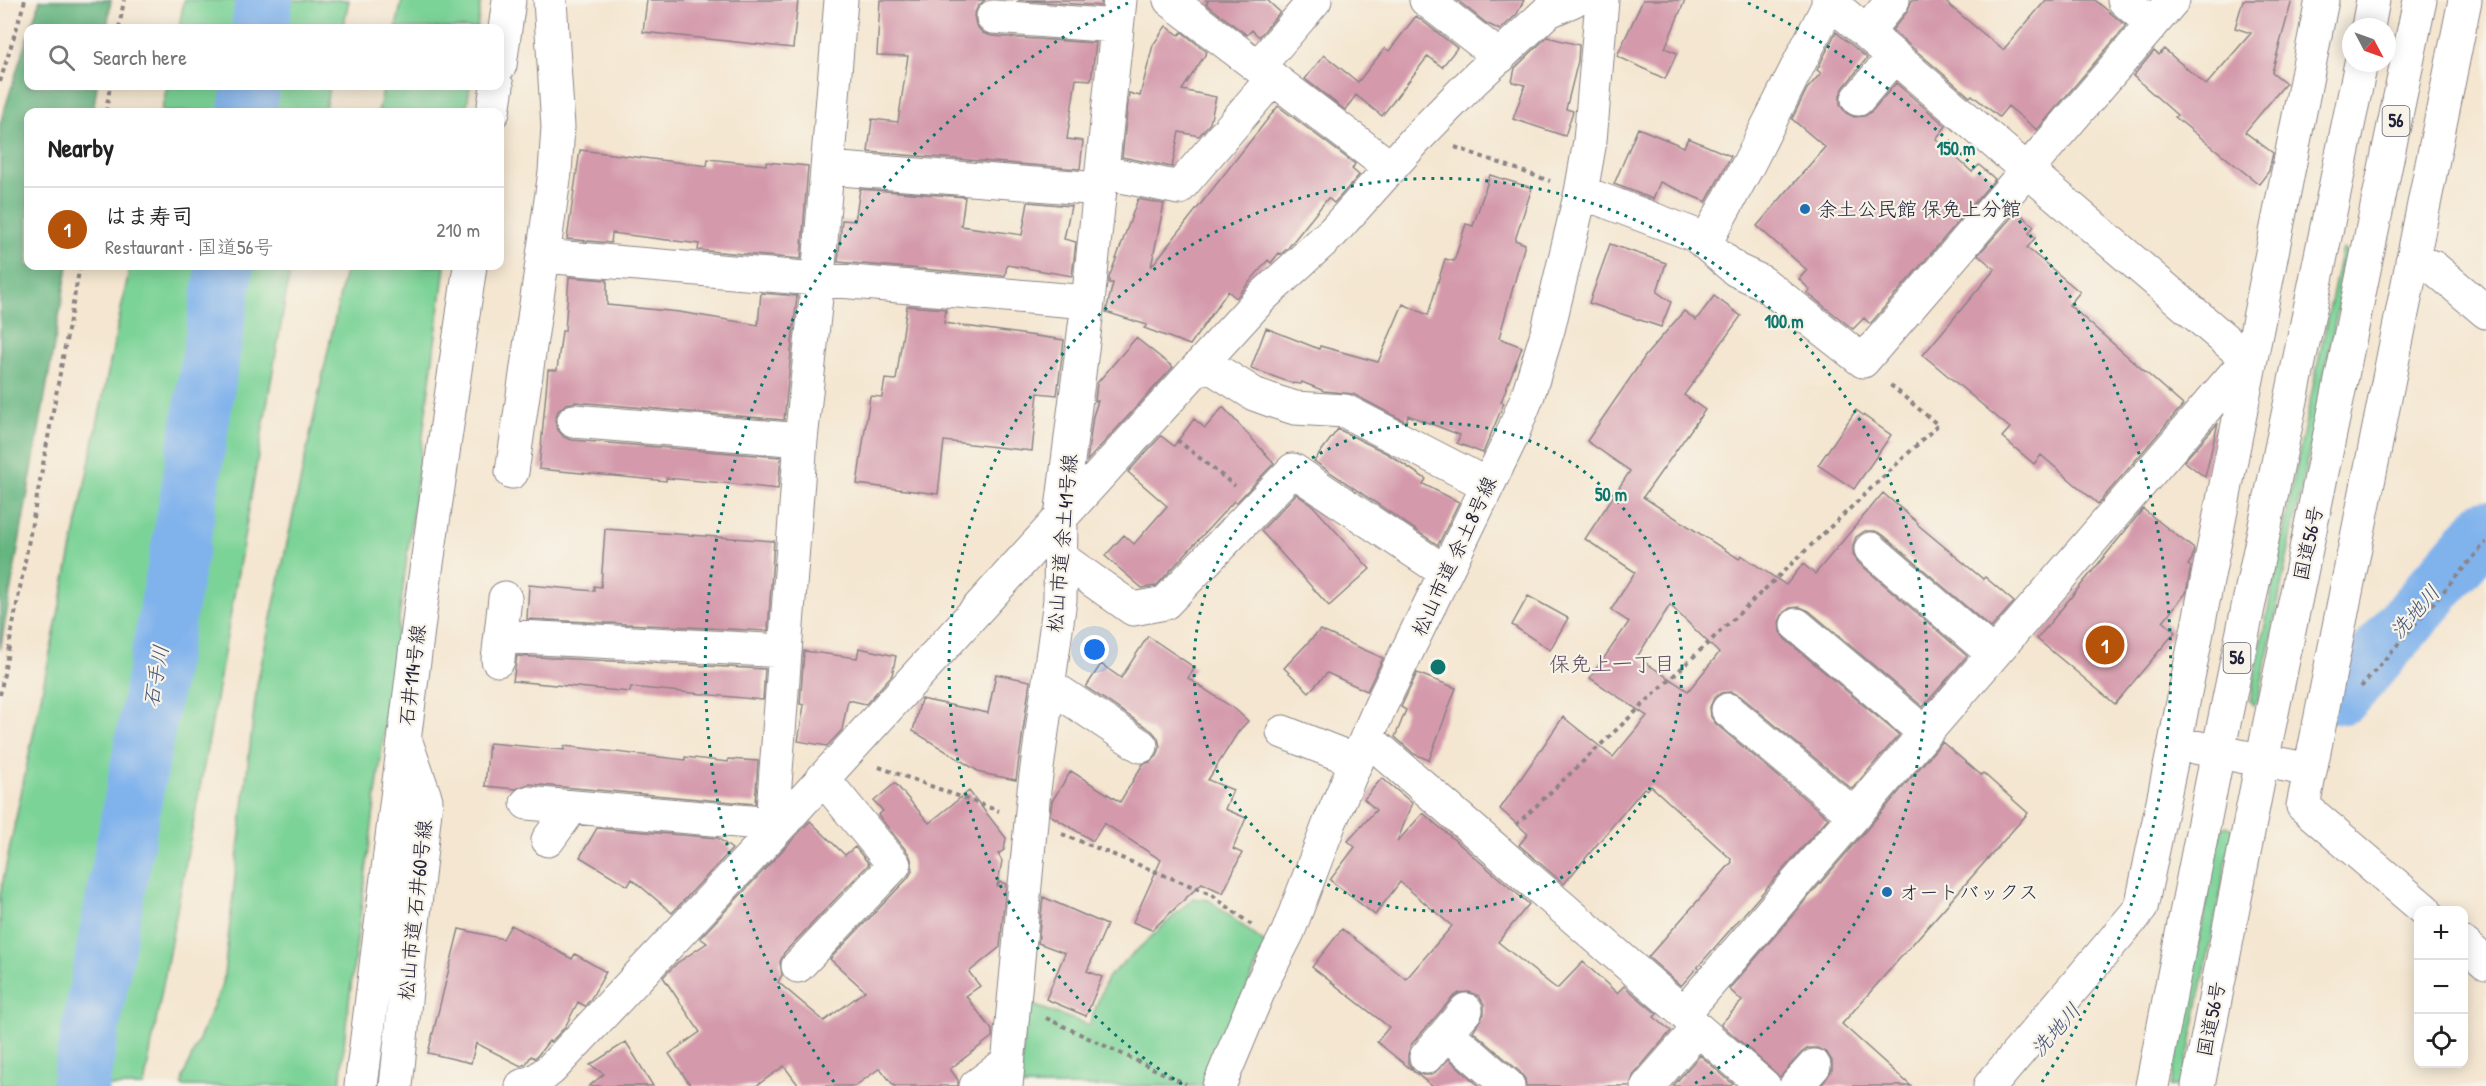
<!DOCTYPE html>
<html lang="en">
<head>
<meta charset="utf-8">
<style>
	body { margin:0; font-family:"Patrick Hand","Klee One",sans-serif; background:#f2f2f2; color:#222 }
	.controls { position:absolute; right:18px; bottom:18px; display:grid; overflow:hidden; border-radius:12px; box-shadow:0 3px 15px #0003 }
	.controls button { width:54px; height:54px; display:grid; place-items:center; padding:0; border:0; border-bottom:2px solid #e0e0e0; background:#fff; color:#222; font:30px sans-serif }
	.compass { position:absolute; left:2342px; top:18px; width:54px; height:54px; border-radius:50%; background:#fff; box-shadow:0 3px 15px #0003; rotate:131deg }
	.you { position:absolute; left:1095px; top:650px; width:21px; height:21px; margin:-15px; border:4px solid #fff; border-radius:50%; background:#1a73e8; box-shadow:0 0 0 9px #1a73e833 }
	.badge { display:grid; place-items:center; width:39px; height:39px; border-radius:50%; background:#b45309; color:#fff; font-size:20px; font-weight:700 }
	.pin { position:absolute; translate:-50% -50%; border:3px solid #fff; box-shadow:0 2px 6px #0006 }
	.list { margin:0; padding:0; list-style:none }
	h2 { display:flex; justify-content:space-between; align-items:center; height:78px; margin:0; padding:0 24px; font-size:26px }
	h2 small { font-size:20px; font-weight:400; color:#767676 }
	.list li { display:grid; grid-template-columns:39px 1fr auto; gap:18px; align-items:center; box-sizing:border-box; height:84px; padding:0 24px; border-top:2px solid #e0e0e0 }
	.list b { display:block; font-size:22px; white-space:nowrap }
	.list p { margin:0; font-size:20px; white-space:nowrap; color:#767676 }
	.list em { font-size:20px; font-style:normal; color:#767676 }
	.icon { flex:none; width:33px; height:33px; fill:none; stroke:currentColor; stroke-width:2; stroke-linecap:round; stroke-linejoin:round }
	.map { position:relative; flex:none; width:2486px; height:1086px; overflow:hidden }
	.search { position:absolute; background:#fff; box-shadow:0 3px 15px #0003; left:24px; top:24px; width:480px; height:66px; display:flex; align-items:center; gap:15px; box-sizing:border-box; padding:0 21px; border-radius:12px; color:#767676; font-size:22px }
	.panel { position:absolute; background:#fff; box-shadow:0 3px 15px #0003; left:24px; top:108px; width:480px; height:162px; border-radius:12px }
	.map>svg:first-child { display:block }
	.green { fill:#7cd397; stroke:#4f7a69; stroke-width:1.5 }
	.forest { fill:#65b580; stroke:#446c5e; stroke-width:1.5 }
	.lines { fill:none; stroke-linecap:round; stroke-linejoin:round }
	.river { stroke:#80b2ec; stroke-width:58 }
	.building { fill:#d49aac; fill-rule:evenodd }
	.minor-casing { stroke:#8b8486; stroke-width:35 }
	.highway-casing { stroke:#8b8486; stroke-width:35 }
	.path { stroke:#8b8486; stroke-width:4; stroke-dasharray:4.5 4.5; stroke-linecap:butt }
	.minor { stroke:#fff; stroke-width:33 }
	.highway { stroke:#fff; stroke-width:33 }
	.ring { fill:none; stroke:#0f766e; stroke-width:3; stroke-dasharray:3 6 }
	.poi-dot { fill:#1f6fb2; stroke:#f7f3e8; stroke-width:2 }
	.labels { text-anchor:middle; stroke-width:4.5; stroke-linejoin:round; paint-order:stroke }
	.shield { fill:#f7f3e8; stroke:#62616f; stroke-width:1.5 }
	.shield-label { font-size:18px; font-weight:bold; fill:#22223b }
	.poi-label { font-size:20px; fill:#22223b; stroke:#f7f3e8; text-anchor:start }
	.street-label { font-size:20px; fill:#22223b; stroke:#f7f3e8 }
	.water-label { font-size:21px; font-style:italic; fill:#435479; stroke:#f7f3e8 }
	.neighbourhood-label { font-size:21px; fill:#604c63; stroke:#f7f3e8 }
	.centre { fill:#0f766e; stroke:#f7f3e8; stroke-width:3 }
	.ring-label { font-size:18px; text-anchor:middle; font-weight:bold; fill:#0f766e; stroke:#f7f3e8; stroke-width:4.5; stroke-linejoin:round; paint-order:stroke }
</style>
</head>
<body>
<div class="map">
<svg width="2486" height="1086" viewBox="0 0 2486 1086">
	<rect width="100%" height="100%" fill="#f7f3e8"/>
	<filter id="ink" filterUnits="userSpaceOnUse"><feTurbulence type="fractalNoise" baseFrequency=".0167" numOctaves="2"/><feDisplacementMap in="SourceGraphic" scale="12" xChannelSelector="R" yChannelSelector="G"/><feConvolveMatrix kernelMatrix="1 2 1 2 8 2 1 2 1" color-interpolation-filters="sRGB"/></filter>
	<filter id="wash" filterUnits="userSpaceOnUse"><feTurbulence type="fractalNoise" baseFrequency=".008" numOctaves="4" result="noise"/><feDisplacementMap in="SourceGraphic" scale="24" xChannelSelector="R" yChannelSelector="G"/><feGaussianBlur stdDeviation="1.35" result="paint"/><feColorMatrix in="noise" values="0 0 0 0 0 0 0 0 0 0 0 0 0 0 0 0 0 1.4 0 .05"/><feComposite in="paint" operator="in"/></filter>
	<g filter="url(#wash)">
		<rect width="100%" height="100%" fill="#f4e6d0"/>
		<path class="green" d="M184,0H349L343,28H179Z
			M402,0H481L477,28H396Z
			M167,86H330L324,112H161Z
			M384,86H470L466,112H378Z
			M2342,249L2349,253L2348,259L2258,701L2253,705L2250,701L2294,477Z
			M130,266H291L211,728L144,1086H0V895Z
			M346,266H445L346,1025L340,1086H182L183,1077L223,983L257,684Z
			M2226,826L2233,829L2182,1086H2170L2221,830Z
			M1193,898L1209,900L1266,944L1203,1086H1019L1027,1003L1089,1025L1107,978Z"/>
		<path class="forest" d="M40,0H111L107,28H31Z
			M28,35V86H97L93,112H28V266H68L0,650V124Z"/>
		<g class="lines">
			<path class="river" d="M260,28L264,0
				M247,112L251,86
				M2343,695L2486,529
				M80,1086L185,520L225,266"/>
		</g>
		<g id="blocks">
			<path class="building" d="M647,0H798L793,48L643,32Z
				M880,0H985L978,6L974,15L976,25L983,33L992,36L1096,43L1091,80L1076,79L1067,139L1083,141L1080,169L868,152L872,119L898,122L908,56L877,55Z
				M1018,0H1101V6Z
				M1206,0H1267L1280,12L1259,37L1252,30L1247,35L1206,4L1208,2Z
				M1457,0H1524L1517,14L1500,30L1486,23Z
				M1643,0H1685L1665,48L1677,53L1665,79L1617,56Z
				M1912,0H1943L2003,50L2046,0H2095L2126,26L2037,130L2008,106L1999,117L1972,95L1970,97L1892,30L1907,12Z
				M2243,0H2292L2272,72L2286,83L2245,132L2273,153L2269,171L2259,184L2175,117L2177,115L2133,76L2154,51L2159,55L2164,49L2206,85L2251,33L2235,28Z
				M1416,16L1457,48L1442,67L1428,56L1382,116L1356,95L1345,110L1305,79L1324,55L1358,82L1385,48L1389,51Z
				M1166,26L1179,35L1182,32L1207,52L1182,90L1216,97L1210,123L1199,136L1179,132L1172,167L1122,157L1129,93L1140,96L1153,45Z
				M1836,32L1867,58L1844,87L1840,95V105L1846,113L1854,117L1865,116L1872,111L1896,83L1946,126L1936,139L1972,172L1979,165L1995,179L1870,324L1864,318L1853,329L1807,293L1810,290L1799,279L1807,270L1757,226L1825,147L1792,119L1807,89L1821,73L1817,70Z
				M1547,37L1579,45L1578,61L1566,109L1573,111L1565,136L1513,119L1525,85L1512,82L1515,68Z
				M1278,106L1355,164L1352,169L1359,175L1354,181L1334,203L1328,198L1288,248L1281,254L1279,253L1271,263L1268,260L1236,298L1228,291L1190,345L1144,328L1147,325L1106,312L1113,283H1109V278L1138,199L1164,204L1151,267Z
				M1638,128L1684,147L1688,138L1731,156L1706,202L1660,182L1653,199L1614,184Z
				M580,150L707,166L708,159L766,165V162L808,166L801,259L698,250L699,244L612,233L611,243L567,239Z
				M1490,175L1532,188L1515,240L1525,244L1499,338L1522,347L1501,402L1504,403L1483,453L1457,443L1460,435L1408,415L1406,422L1353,394L1324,391L1302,382L1301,384L1291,383L1251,368L1266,328L1319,349L1320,346L1378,362L1403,304L1428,315L1445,259L1454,261L1466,224L1473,226Z
				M860,189L965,197L961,226L1022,235L1028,202L1071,206L1064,239L1076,242L1072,276L1007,265L1005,276L838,262L842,220L855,221Z
				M2017,211L2034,226L2029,233L2035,238L2027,248L2080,292L2069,305L2183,405L2098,504L2041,455L2034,464L2002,437L2010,428L1923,355L1995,269L1978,255Z
				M1610,244L1666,263L1657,292L1671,302L1661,327L1589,303Z
				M569,277L607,280V305L679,312L758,325L761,293L797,296L784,420L576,402L566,404L558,411L555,419L557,429L564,437L572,440L781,457L778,489L724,483L666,478V481L539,469L548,370H557L562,331H565Z
				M1714,296L1741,316L1684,395L1705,410L1643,497L1739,559L1741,555L1786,585L1803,564L1815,574L1883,493L1918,523L1917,524L1983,579L1985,577L2014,602L1991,628L1883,535L1875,531H1865L1856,537L1853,545V555L1859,563L1967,656L1923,707L1809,611L1800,607L1790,608L1783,613L1779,622L1780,632L1785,639L1899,735L1852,789L1740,696L1731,692L1721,693L1714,698L1710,707L1711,717L1716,724L1828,818L1681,986L1648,957L1732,862L1731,859L1651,786L1647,790L1644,788L1564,884L1519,845L1528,834L1500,809L1563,717L1613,757L1647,716L1590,678L1629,622L1611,610L1635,572L1585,539L1630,471L1587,441L1646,355L1684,311L1696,320ZM1670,605L1719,653L1688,691L1637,657Z
				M907,306L946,309L944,323L1064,340L1057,395L1038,393L1032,451L944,441L938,494L857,484L870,396L882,397L885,379L896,380Z
				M1136,338L1173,367L1087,461L1093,416L1098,401H1095L1097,383Z
				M1223,407L1274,463L1236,503L1234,501L1156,586L1142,588L1105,556L1124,535L1134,544L1167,506L1128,472L1161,436L1174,446L1194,419L1205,428Z
				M1856,410L1891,435L1854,489L1818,465Z
				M2218,423L2205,477L2184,461Z
				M1338,429L1388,454L1426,479L1423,484L1459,502L1438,545L1314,461Z
				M1296,494L1313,506L1370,569L1329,606L1261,531Z
				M2143,509L2194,549L2192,559L2188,565L2191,567L2186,593L2163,621L2175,632L2115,704L2037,639Z
				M605,529L774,541L768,631L527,619L529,585L594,591V586L601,587Z
				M1528,596L1568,618L1550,650L1512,625Z
				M1320,630L1383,658L1367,691L1327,673L1309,692L1284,668Z
				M1148,636L1195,668L1188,678L1236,710L1248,721L1238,732L1208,780L1233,790L1225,809L1246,818L1233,849L1242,853L1223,893L1202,883L1152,930L1133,922L1161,860L1104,823L1093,841L1050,815L1052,801L1071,771L1120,802L1143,764L1150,762L1157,756L1160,747L1158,738L1152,731L1086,687L1101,664L1121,678Z
				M859,648L896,656L892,675L866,704L848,700L842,730L827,746L798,741L804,705L800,704L804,651L857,658Z
				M517,656L765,669L763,700L631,687L630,692L513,681Z
				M1417,673L1456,688L1429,760L1414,754L1395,737L1406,710L1401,707Z
				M996,674L1030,681L1016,780L981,773L913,731L921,699L988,713Z
				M1942,742L1981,775L1983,773L2028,813L1842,1024L1911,1086H1821L1832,1070V1061L1827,1053L1817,1048H1808L1801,1053L1780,1077L1721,1024L1742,1001L1729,989Z
				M489,743L564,750V746L685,760V757L728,762V759L758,761L755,804L529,784L516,789L485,786Z
				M1382,778L1412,803L1397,842L1423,813L1529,904L1498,942L1557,989L1583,962L1617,993L1624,986L1657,1014L1654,1017L1671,1031L1634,1074L1630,1086H1526L1525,1079L1520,1072L1473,1031L1484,1014V1004L1479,996L1469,992L1459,993L1452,998L1411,1045L1408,1054V1063L1414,1072L1423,1075H1432L1449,1059L1479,1086H1432L1377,1042L1389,1027L1312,967L1342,929L1406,979L1452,926L1400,882L1375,915L1330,880L1355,847L1348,841L1376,810L1364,799Z
				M895,783L929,823L969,791L1006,838L1004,850L998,854L1002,861L997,887L1000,882L1006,884L1000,947L969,972L980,986L966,996L992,1030V1037L950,1069L958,1080V1086H894L880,1068L855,1086H799L784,1066L756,1086H691L669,1054L700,1032L663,977L677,963L707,943L700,938L810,821L845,855L855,847L869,864L784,953L780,962L782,975L778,982L824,1021L865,991L830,959L908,878L912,871V862L909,854L878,815L883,811L874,801Z
				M597,828L718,838L732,849L672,913L632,879L628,886L580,857Z
				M1043,897L1107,925L1087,971L1102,977L1086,1016L1046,999L1065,953L1038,943Z
				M511,925L572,959L575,954L606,972L590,1000L585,1006L578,1002L565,1027L551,1042L549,1041L538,1055L535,1058L531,1056L526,1064L521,1066L476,1043L471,1063L428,1053L459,929L503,939Z
				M626,1042L653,1086H589L604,1074L590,1065Z
				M1700,1055L1733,1084L1730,1086H1673Z"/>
		</g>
	</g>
	<g filter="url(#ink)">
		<use href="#blocks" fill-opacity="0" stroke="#8b8486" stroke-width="1.5"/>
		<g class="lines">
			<g class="minor-casing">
				<path id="minor" d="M1170,0L1391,168
					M1426,0L1500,57
					M1828,0L2250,361
					M2124,0L2152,24
					M993,17L1117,26
					M1866,32L1893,0
					M500,65L509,0
					M1258,67L1315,0
					M1858,99L1894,56
					M493,112L497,86
					M827,168L1100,189
					M1102,172L1179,188L1273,78
					M1581,192L1695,235L1736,270L1762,282L1863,361L2173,0
					M1705,243L1748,165L1830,2
					M543,256L1088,302
					M2412,261L2433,267L2486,312
					M1203,362L1254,394L1276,402L1295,408L1345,411L1488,485
					M574,421L801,440
					M512,472L555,172L558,127L550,0
					M1871,549L1993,654
					M1061,558L1133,609L1165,603L1293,470L1445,572
					M1797,625L1925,733
					M501,636L785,651
					M498,660L505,598
					M1049,685L1141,746
					M1728,710L1854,815
					M1283,732L1357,761
					M1367,738L1684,1013
					M2310,770L2175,743L2322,0
					M527,803L772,824
					M777,829L772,824L801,440L818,278L841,0
					M548,840L572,807
					M2425,910L2303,806L2465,0
					M2464,944L2486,963
					M798,966L894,865L823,778
					M1698,1029L1764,1086
					M1447,1033L1508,1086
					M1426,1057L1466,1010
					M361,1086L421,605L470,266
					M396,1086L426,800L407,745
					M522,1086L537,1080L551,1069L777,829L1263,296L1333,232L1420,135L1473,81L1547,12L1574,0
					M976,1086L1008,1062
					M1006,1086L1034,790L1060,600L1061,517L1088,302L1120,0
					M1219,1086L1262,983L1288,932L1330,822L1380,707L1510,440L1528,395L1548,330L1581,192L1590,141L1602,0
					M1648,1086L1698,1029L1684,1013L2247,360
					M1796,1086L1814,1066
					M1990,1086L2141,908L2175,743"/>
			</g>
			<g class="highway-casing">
				<path id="highway" d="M2368,27L2373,0
					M2152,1086L2218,752L2361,63
					M2198,1086L2262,761L2420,0"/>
			</g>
			<path class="path" d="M119,28L124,0
				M0,82L25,0
				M106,112L110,86
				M1455,147L1550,181
				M1177,440L1235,486
				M2361,687L2486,542
				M0,695L80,266
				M879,767L999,811
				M1516,825L1938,425L1888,383
				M1062,834L1211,894L1254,927
				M1046,1018L1186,1084"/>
			<use href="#minor" class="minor"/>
			<use href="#highway" class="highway"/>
		</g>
	</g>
	<g class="ring">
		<circle cx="1438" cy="667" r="244"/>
		<path d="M1182 1084A489 489 0 1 1 1694 1084"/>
		<path d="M834 1082A733 733 0 0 1 1128 3M1748 3A733 733 0 0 1 2042 1082"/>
	</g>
	<g class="poi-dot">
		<circle cx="1805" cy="209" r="6"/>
		<circle cx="1887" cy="892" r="6"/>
	</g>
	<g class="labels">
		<g class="shield">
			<rect x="2382.5" y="106" width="27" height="30" rx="4.5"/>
			<rect x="2223.5" y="643" width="27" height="30" rx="4.5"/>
		</g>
		<g class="shield-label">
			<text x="2396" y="127">56</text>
			<text x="2237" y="664">56</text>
		</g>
		<g class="poi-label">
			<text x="1817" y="216">余土公民館 保免上分館</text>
			<text x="1899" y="899">オートバックス</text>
		</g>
		<g class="street-label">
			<text transform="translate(1062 543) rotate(-85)" y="7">松山市道 余土41号線</text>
			<text transform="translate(2308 543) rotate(-78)" y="7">国道56号</text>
			<text transform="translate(1454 556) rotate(-65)" y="7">松山市道 余土8号線</text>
			<text transform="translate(412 675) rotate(-83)" y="7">石井114号線</text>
			<text transform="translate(415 910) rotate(-84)" y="7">松山市道 石井60号線</text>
			<text transform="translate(2211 1019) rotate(-79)" y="7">国道56号</text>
		</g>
		<g class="water-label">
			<text transform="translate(2415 612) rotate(-49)" y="7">洗地川</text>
			<text transform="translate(156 676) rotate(-80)" y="7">石手川</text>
			<text transform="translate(2056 1030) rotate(-49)" y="7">洗地川</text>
		</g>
		<g class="neighbourhood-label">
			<text x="1612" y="671">保免上一丁目</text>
		</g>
	</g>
	<circle cx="1438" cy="667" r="9" class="centre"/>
	<g class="ring-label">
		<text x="1956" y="155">150 m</text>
		<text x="1784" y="328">100 m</text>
		<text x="1611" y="501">50 m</text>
	</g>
</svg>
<div class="controls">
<button>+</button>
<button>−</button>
<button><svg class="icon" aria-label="locate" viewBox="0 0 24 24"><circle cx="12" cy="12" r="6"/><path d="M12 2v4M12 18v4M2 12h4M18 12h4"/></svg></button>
</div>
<svg class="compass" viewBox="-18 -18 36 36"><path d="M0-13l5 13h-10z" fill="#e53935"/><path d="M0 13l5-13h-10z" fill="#767676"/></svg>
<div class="you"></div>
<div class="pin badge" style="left:2105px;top:645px">1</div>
<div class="search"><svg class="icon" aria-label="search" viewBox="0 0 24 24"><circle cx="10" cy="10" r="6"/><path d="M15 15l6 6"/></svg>Search here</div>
<section class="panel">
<h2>Nearby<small></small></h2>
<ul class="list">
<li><span class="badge">1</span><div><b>はま寿司</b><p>Restaurant · 国道56号</p></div><em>210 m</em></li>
</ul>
</section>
</div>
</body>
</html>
